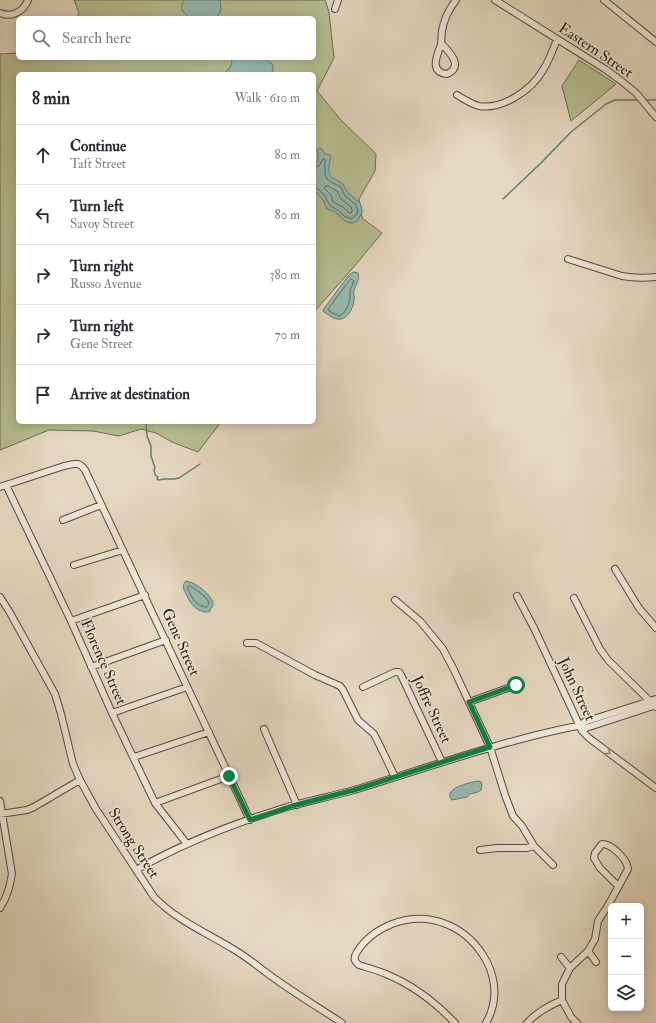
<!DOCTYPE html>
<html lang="en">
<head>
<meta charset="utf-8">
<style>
	body { margin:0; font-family:"IM FELL Double Pica",serif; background:#f2f2f3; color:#2b2b33 }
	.controls { position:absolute; right:12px; bottom:12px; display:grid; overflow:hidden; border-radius:6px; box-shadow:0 2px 10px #0003 }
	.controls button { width:36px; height:36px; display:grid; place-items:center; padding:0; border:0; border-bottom:1px solid #e1e1e2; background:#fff; color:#2b2b33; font:20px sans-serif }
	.stop { position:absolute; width:12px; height:12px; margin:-9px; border:3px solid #0b8043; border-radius:50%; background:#fff }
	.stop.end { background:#0b8043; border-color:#fff; box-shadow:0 1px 4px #0008 }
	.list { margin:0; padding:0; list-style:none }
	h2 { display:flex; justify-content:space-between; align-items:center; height:52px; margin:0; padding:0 16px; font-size:17px }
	h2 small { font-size:13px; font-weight:400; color:#7c7c81 }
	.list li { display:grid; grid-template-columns:26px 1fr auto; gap:12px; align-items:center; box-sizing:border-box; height:60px; padding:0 16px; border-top:1px solid #e1e1e2 }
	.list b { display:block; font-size:15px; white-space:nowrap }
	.list p { margin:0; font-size:13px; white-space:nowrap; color:#7c7c81 }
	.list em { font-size:13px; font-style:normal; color:#7c7c81 }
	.icon { flex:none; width:22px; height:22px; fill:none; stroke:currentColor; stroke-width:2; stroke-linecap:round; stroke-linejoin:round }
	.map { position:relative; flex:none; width:656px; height:1023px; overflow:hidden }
	.search { position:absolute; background:#fff; box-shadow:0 2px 10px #0003; left:16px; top:16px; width:300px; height:44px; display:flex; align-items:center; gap:10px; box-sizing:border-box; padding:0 14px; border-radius:6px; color:#7c7c81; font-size:15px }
	.panel { position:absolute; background:#fff; box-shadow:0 2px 10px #0003; left:16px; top:72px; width:300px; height:352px; border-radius:6px }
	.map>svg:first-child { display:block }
	.green { fill:#b6be91; stroke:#6c6d52 }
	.water { fill:#96baaf; stroke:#687b70 }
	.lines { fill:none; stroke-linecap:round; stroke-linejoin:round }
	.shore { stroke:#5c6b60; stroke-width:1 }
	.stream { stroke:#687b70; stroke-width:1.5 }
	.minor-casing { stroke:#544b3e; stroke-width:8 }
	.minor { stroke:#eee6d6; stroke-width:6 }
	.oneway { stroke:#938b7e }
	.route { stroke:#0b8043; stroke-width:5 }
	.labels { text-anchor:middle; stroke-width:3; stroke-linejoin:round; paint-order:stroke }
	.street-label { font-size:15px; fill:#231c12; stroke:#eee6d6 }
</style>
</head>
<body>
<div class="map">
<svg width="656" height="1023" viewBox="0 0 656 1023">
	<rect width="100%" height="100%" fill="#e5d8c0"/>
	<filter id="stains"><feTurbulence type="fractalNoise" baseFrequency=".005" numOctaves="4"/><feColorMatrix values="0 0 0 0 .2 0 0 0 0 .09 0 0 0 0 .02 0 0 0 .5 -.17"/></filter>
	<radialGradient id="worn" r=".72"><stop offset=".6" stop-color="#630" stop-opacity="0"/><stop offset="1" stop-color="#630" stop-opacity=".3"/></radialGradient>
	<path class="green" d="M74,0H325L329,12L334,58L317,91L341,120L376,154L375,171L359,199L362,218L382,233L352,269L314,312V74H18V422H221L198,452L172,442L156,433L141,429L119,436L93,431L49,430L0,450V54L18,53V58H314V18H77L79,13Z
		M579,60L616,84L571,121L562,86Z"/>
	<path class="water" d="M184,0H220L221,10L217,18H189C183,11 179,10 184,0Z
		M232,58H264L273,65V70L271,74H222C229,71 232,66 232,58Z
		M319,148H321L325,154L330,155L331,157L329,164V174L331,177L343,184L348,193L360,203L362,209V213L357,221L353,223C344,223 342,217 336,213C333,211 330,210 327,209L323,200L315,191L314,166L318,160V154L317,150Z
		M353,272L358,273C360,280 356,284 354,291C353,294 355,297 354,300C354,304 352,308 350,312C341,324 334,319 324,312L323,310L348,276Z
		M186,581C194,582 207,591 211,599C213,601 213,603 213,605L209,612C198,613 191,605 187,596C184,590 181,586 186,581Z
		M478,781L481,782L482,784L481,790L478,792L470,794L467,797L452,800L451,799C450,797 449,795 451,792C454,786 472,782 478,781Z"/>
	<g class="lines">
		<path class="shore" d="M314,168L319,166L323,159H325V174L327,179L331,182L341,187L345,196L356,205L358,212L352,219L344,216L338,210L330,206L325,196L318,189L314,188
			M326,186H328L337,191L341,199L351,207L352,210V212L349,213L343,207L333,202L331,195L325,189Z
			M351,279L353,280L354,281L350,290V299L348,306L343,314L339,316L329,311V308Z
			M190,586C195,589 206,596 208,601C210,604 208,605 207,607C196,607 192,598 188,589V587Z"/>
		<path class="stream" d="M645,100H656
			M503,199L541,163L571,132L606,104L615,100H639
			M146,424L147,436L151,446V456L155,468L154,469L155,475L158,477L157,479L159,480L164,479H174L179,478L200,464"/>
		<g class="minor-casing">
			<path id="minor" d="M495,0L605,69L620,80L636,93L656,117
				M604,0L656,42
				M335,9L338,0
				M0,13C12,18 23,12 28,0
				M441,43C448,51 465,66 447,74C428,72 438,54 441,44C442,39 441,35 442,31C444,19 449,9 456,0
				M457,95C464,99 471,104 479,106C502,110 532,90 543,70C549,61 553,50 557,39
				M568,259L622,276C633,278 645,278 656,277
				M6,485L71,621L112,713L155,803L187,844
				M0,487L64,466C74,464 79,461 85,470L250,820
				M63,520L101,505
				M74,565L123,550
				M615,569L639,608L656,628
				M517,596L534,628L582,731L589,738L656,788
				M0,597L9,611L55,694L61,714L73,764L80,780L96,809L154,897C176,920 207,933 233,949C249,958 263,971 278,981C299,996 321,1009 342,1023
				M574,598L600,649L608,660L656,707
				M395,600L420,621L443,649L454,670L490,747L505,795L513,816L522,826L534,846L553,865
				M71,621L145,595
				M247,643H256L315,675L340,686L343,690L358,720L374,734L380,746L395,777
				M91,667L166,640
				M363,687L395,672H399L401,675L442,762
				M469,702L516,685
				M112,713L187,687
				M579,726L584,722L656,699
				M264,729L297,805
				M134,757L209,732
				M0,801L12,874L9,888L5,899L0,908
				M155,803L229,776
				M0,814L27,810L34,807L80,780
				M480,850L497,848H527L534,846
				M136,870C183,843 235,823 287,807C309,801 332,796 354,790C427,768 498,742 572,727L579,726L586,728L656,705
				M588,951L596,962
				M561,957L570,968
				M455,1023C435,1002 413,985 386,974C377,970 368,968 359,965C354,961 353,958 357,952C365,939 377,930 392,924C430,910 468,926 487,962C497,982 497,1004 486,1023
				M527,1023C537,1012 549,1006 562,1000
				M577,1023L571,1017L562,1000V984L570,968L588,951L595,939L598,921L609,904L628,869C627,859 612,844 602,844L595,853L594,858L600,868L618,886"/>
		</g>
		<use href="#minor" class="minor"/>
	</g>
	<defs><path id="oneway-chevron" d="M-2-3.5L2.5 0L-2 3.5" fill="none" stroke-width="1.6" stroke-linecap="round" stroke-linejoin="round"/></defs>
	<use class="oneway" href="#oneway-chevron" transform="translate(608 752) rotate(36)"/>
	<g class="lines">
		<path class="route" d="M229,776L250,820L292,806L354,790L490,747L469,702L516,685"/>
	</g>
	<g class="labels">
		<g class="street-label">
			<text transform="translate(596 50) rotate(34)" y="5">Eastern Street</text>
			<text transform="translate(181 642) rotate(66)" y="5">Gene Street</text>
			<text transform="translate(104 662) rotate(66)" y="5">Florence Street</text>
			<text transform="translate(577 689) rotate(65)" y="5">John Street</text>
			<text transform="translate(432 709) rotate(65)" y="5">Joffre Street</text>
			<text transform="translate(134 843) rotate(57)" y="5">Strong Street</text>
		</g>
	</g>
	<rect width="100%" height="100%" filter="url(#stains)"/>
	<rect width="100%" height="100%" fill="url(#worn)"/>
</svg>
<div class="controls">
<button>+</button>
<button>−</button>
<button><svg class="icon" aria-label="layers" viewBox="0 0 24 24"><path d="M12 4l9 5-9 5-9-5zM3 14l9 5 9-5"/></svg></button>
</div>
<div class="stop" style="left:516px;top:685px"></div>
<div class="stop end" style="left:229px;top:776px"></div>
<div class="search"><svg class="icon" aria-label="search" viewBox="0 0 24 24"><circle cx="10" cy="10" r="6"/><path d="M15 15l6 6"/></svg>Search here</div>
<section class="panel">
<h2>8 min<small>Walk · 610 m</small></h2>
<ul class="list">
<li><svg class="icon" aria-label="ahead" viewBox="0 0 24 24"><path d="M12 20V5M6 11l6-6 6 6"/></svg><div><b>Continue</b><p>Taft Street</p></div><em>80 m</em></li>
<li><svg class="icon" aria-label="left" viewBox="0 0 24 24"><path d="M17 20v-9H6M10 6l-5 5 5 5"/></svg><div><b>Turn left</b><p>Savoy Street</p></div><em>80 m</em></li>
<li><svg class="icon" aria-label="right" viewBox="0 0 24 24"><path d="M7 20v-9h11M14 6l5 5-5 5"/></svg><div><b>Turn right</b><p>Russo Avenue</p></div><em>380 m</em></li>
<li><svg class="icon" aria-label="right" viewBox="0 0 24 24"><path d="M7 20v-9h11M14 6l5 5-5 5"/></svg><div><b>Turn right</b><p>Gene Street</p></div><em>70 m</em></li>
<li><svg class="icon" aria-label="arrive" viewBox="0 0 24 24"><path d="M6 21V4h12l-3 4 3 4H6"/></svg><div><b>Arrive at destination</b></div></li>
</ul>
</section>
</div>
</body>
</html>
